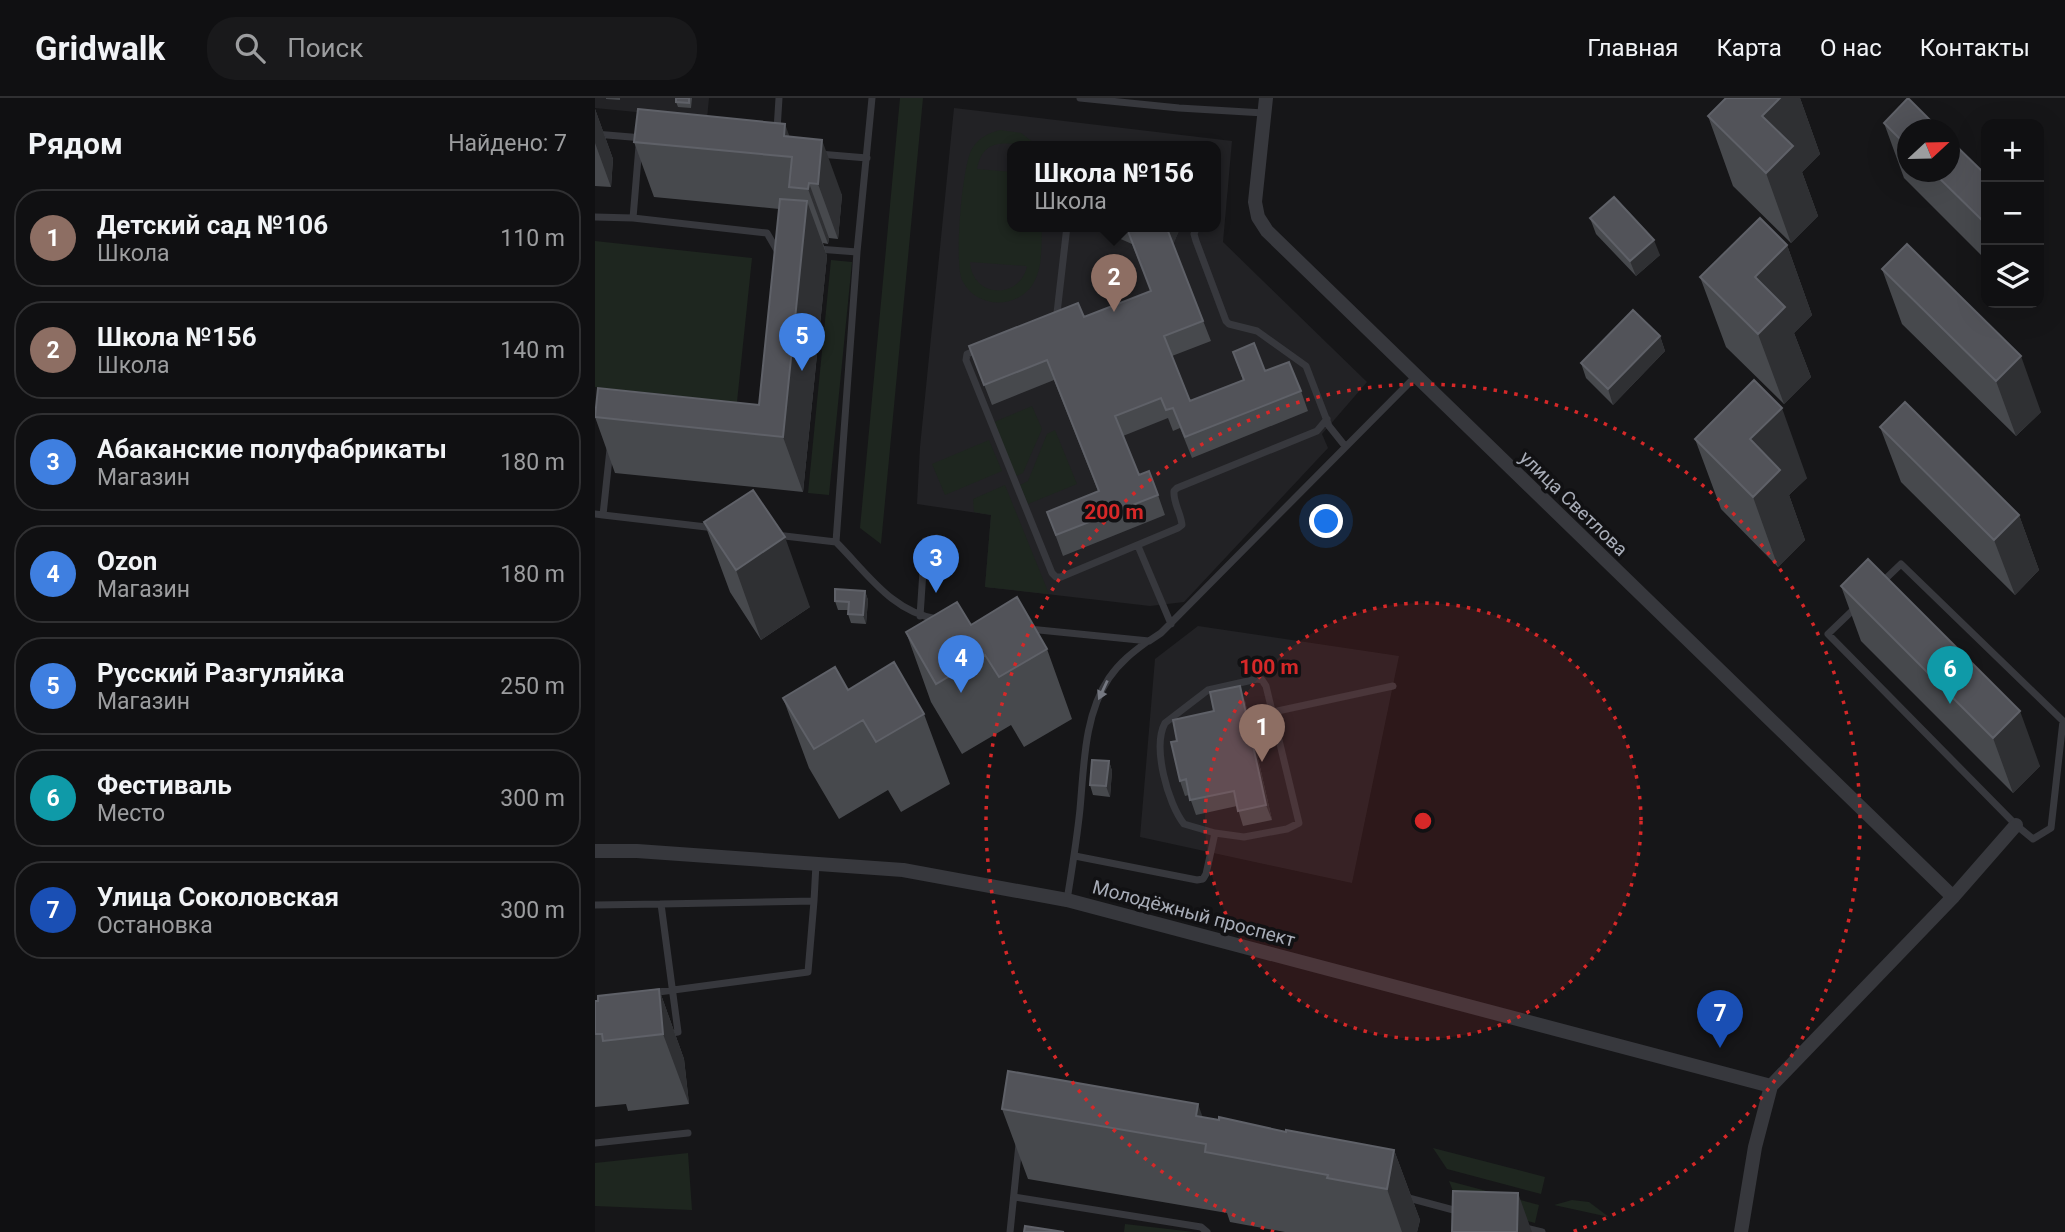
<!DOCTYPE html>
<html lang="ru">
<head>
<meta charset="utf-8">
<style>
	body { margin:0; font-family:Roboto,sans-serif; background:#19191b; color:#f1f3f6 }
	.controls { position:absolute; right:21px; top:21px; display:grid; overflow:hidden; border-radius:14px; box-shadow:0 7px 28px #0002 }
	.controls button { width:63px; height:63px; display:grid; place-items:center; padding:0; border:0; border-bottom:2px solid #303032; background:#101012; color:#f1f3f6; font:35px sans-serif }
	.compass { position:absolute; left:1302px; top:21px; width:63px; height:63px; border-radius:50%; background:#101012; box-shadow:0 7px 28px #0002; rotate:68deg }
	.you { position:absolute; left:732px; top:424px; width:24px; height:24px; margin:-18px; border:5px solid #fff; border-radius:50%; background:#1a73e8; box-shadow:0 0 0 10px #1a73e833 }
	.badge { display:grid; place-items:center; width:46px; height:46px; border-radius:50%; background:#f2b134; color:#fff; font-size:23px; font-weight:700 }
	.pin { position:absolute; translate:-50% -58px; filter:drop-shadow(0 2px 4px #0008) }
	.pin::after { content:''; position:absolute; top:37px; width:24px; height:21px; background:inherit; clip-path:polygon(0 0,100% 0,50% 100%) }
	.popup { position:absolute; left:412px; top:43px; width:214px; height:91px; box-sizing:border-box; display:grid; place-content:center; border-radius:14px; background:#101012; filter:drop-shadow(0 2px 5px #0005); font-size:23px; white-space:nowrap; color:#9c9d9f }
	.popup b { font-size:26px; color:#f1f3f6 }
	.popup::after { content:''; position:absolute; left:50%; top:100%; margin-left:-14px; border:14px solid transparent; border-top-color:#101012 }
	.list { margin:0; padding:0; list-style:none }
	h2 { display:flex; justify-content:space-between; align-items:center; height:91px; margin:0; padding:0 28px; font-size:30px }
	h2 small { font-size:23px; font-weight:400; color:#9c9d9f }
	.list li { display:grid; grid-template-columns:46px 1fr auto; gap:21px; align-items:center; box-sizing:border-box; height:98px; margin:0 14px 14px; padding:0 14px; border:2px solid #303032; border-radius:28px }
	.list b { display:block; font-size:26px; white-space:nowrap }
	.list p { margin:0; font-size:23px; white-space:nowrap; color:#9c9d9f }
	.list em { font-size:23px; font-style:normal; color:#9c9d9f }
	.icon { flex:none; width:38px; height:38px; fill:none; stroke:currentColor; stroke-width:2; stroke-linecap:round; stroke-linejoin:round }
	.map { position:relative; flex:none; width:1470px; height:1134px; overflow:hidden }
	header { display:flex; align-items:center; gap:42px; box-sizing:border-box; height:98px; padding:0 35px; background:#101012; border-bottom:2px solid #303032 }
	header strong { font-size:33px }
	nav { display:flex; gap:38px; margin-inline-start:auto; font-size:24px }
	.search { width:490px; height:63px; background:#19191b; display:flex; align-items:center; gap:18px; box-sizing:border-box; padding:0 24px; border-radius:28px; color:#9c9d9f; font-size:26px }
	main { display:flex }
	aside { flex:1; background:#101012 }
	.map>svg:first-child { display:block }
	.built { fill:#222225; fill-rule:evenodd }
	.green { fill:#1e261f; fill-rule:evenodd }
	.lines { fill:none; stroke-linecap:round; stroke-linejoin:round }
	.lane { stroke:#37383d; stroke-width:7 }
	.street { stroke:#37383d; stroke-width:14 }
	.wall { fill:#47494d }
	.shaded-wall { fill:#2f3033 }
	.building { fill:#525359; stroke:#5f6168; stroke-width:2 }
	.oneway { fill:#757881 }
	.ring { fill:none; stroke:#d62828; stroke-width:3.5; stroke-dasharray:3.5 7 }
	.labels { text-anchor:middle; stroke-width:7; stroke-linejoin:round; paint-order:stroke }
	.street-label { font-size:19px; fill:#a8adb8; stroke:#111113 }
	.centre { fill:#d62828; stroke:#111113; stroke-width:3.5 }
	.ring-label { font-size:21px; text-anchor:middle; font-weight:bold; fill:#d62828; stroke:#111113; stroke-width:7; stroke-linejoin:round; paint-order:stroke }
</style>
</head>
<body>
<header>
<strong>Gridwalk</strong>
<div class="search"><svg class="icon" aria-label="search" viewBox="0 0 24 24"><circle cx="10" cy="10" r="6"/><path d="M15 15l6 6"/></svg>Поиск</div>
<nav><a>Главная</a><a>Карта</a><a>О нас</a><a>Контакты</a></nav>
</header>
<main>
<aside>
<h2>Рядом<small>Найдено: 7</small></h2>
<ul class="list">
<li><span class="badge" style="background:#8d6e63">1</span><div><b>Детский сад №106</b><p>Школа</p></div><em>110 m</em></li>
<li><span class="badge" style="background:#8d6e63">2</span><div><b>Школа №156</b><p>Школа</p></div><em>140 m</em></li>
<li><span class="badge" style="background:#3f7fe0">3</span><div><b>Абаканские полуфабрикаты</b><p>Магазин</p></div><em>180 m</em></li>
<li><span class="badge" style="background:#3f7fe0">4</span><div><b>Ozon</b><p>Магазин</p></div><em>180 m</em></li>
<li><span class="badge" style="background:#3f7fe0">5</span><div><b>Русский Разгуляйка</b><p>Магазин</p></div><em>250 m</em></li>
<li><span class="badge" style="background:#0f9aa8">6</span><div><b>Фестиваль</b><p>Место</p></div><em>300 m</em></li>
<li><span class="badge" style="background:#1a4fb4">7</span><div><b>Улица Соколовская</b><p>Остановка</p></div><em>300 m</em></li>
</ul>
</aside>
<div class="map">
<svg width="1470" height="1134" viewBox="0 0 1470 1134">
	<rect width="100%" height="100%" fill="#161618"/>
	<path class="built" d="M0,0H114L112,21L0,10Z
		M359,10L637,43L628,144L772,284L727,336L733,350L589,504L555,508L390,489L396,417L322,406L325,349ZM418,48H620V128H418Z
		M603,528L804,558L757,785L545,739L560,561Z"/>
	<path class="green" d="M305,0H328L286,446L265,430Z
		M405,32L426,35L443,48C418,48 389,34 382,71L417,74L418,128H447C446,145 448,167 440,182C426,212 381,212 367,182C359,165 367,63 378,49C385,39 394,35 405,32ZM375,164L431,168L432,169C423,203 377,199 375,164Z
		M0,143L157,160L142,304L0,289Z
		M236,162L257,164L234,397L213,395Z
		M437,308L447,331L428,375L421,378L399,324Z
		M460,332L482,386L433,406L425,387L433,383L452,336Z
		M394,342L407,373L350,397L337,366Z
		M410,387L454,496L390,489L396,417L379,414L378,401Z
		M838,1050L950,1079L946,1096L852,1071Z
		M93,1055L97,1112L0,1108V1065Z
		M854,1083L944,1107L940,1125L862,1103Z
		M977,1102L994,1104L1014,1119L959,1107Z
		M530,1126L599,1134H529Z"/>
	<g class="lines">
		<path class="lane" d="M485,0L584,10L669,15
			M182,32L184,0
			M0,36L48,40
			M487,48H489
			M224,56L272,60
			M0,119L38,120L44,48
			M38,120L172,135L183,154
			M602,128L599,136L601,143L631,223L634,226L662,233L711,268L734,328L750,348
			M223,151L262,154
			M458,220L462,215L472,128
			M383,252L372,256L371,262L457,475L461,479H466L583,430L587,427C586,415 578,405 579,393L582,390L722,333L732,321
			M0,416L8,417L15,351
			M8,417L120,430
			M181,437L241,444L262,154L277,0
			M241,444C272,475 297,514 342,521
			M543,448L576,526
			M1306,466L1468,623L1456,730L1438,741L1421,727L1233,536Z
			M325,518L330,443L342,440
			M434,531L554,543L566,535L821,278
			M678,614L798,588
			M480,758L602,782L608,781L611,776L620,735L649,739L692,731L704,725L671,588L667,582L662,581L613,592L570,625C557,649 573,706 589,726L620,735
			M472,802C477,771 482,741 485,711C489,668 489,617 514,580C525,564 538,554 553,543
			M0,807L66,806
			M56,895L213,874L219,803
			M71,936L83,934L66,806L219,803L221,766
			M0,1045L93,1035
			M419,1099L606,1129L612,1134
			M810,1099L866,1114
			M927,1129L947,1134
			M415,1134L424,1046"/>
		<path class="street" d="M671,0L660,104L663,119L672,133L1358,799
			M0,753H42L308,772L472,802L1176,988
			M1146,1134L1160,1049L1176,988L1358,799L1421,727"/>
	</g>
	<path class="wall" d="M11,0H25V2L11,1Z
		M81,0H97L96,10L83,9L81,4Z
		M1131,0H1205L1225,56L1207,74L1223,118L1196,145L1138,88L1113,18Z
		M0,11L18,61L16,89L0,88Z
		M1289,25L1312,32V74H1354L1391,77V162L1309,80Z
		M195,38L247,97L243,141L234,140L233,146L228,145L232,158L208,394L20,375L0,319L164,307L184,111L59,99L39,44Z
		M995,120L1065,157L1041,178L1001,136Z
		M496,128H586L578,146L616,243L577,258L595,303L648,282L638,254L706,293L713,313L597,360L585,330L578,333L573,320L528,338L544,377L563,397L570,417L468,458L452,414L503,393L459,282L397,307L374,248L489,219L556,193L537,146Z
		M1192,147L1217,217L1199,235L1216,279L1189,306L1131,249L1105,179Z
		M1287,171L1446,314L1421,338L1307,226Z
		M1065,238L1070,253L1018,307L991,280L986,265Z
		M1285,329L1424,417L1444,472L1420,497L1306,384Z
		M1100,341L1212,380L1194,397L1210,442L1183,469L1126,411Z
		M109,424L215,509L166,542L135,494Z
		M1246,488L1445,668L1418,695L1266,543Z
		M270,493L273,502L271,526L256,525L253,516V512H243L240,503Z
		M376,527L452,551L477,621L429,649L416,627L367,656L336,604L311,534Z
		M253,592L329,616L355,686L306,714L293,692L244,721L214,670L188,600Z
		M650,603L677,722L648,728L642,708L601,717L594,697L590,698L585,683L582,643L619,613Z
		M514,663L517,673L515,699L498,697L495,687Z
		M64,891L89,961L94,1006L33,1013L31,1006L0,1009V903Z
		M407,1011L607,1019L691,1034L799,1052L825,1122L822,1134H690L635,1124L632,1115L433,1081Z"/>
	<path class="shaded-wall" d="M1185,0H1205L1225,56L1207,74L1223,118L1196,145L1171,75L1167,18Z
		M0,11L18,61L16,89L0,45Z
		M190,26L210,81L189,38Z
		M227,42L247,97L243,141L223,86Z
		M214,85L234,140L233,146L213,91Z
		M212,103L232,158L208,394L188,339Z
		M571,128H586L578,147Z
		M1059,142L1065,157L1041,178L1035,163Z
		M1192,147L1217,217L1199,235L1216,279L1189,306L1163,236L1160,179Z
		M1444,158L1447,168L1444,172Z
		M1065,238L1070,253L1018,307L1013,291Z
		M1426,258L1446,314L1421,338L1401,283Z
		M1187,310L1212,380L1194,397L1210,442L1183,469L1158,399L1155,341Z
		M1424,417L1444,472L1420,497L1399,442Z
		M190,439L215,509L166,542L141,472Z
		M270,493L273,502L271,526L268,517Z
		M645,588L650,603L677,722L671,707Z
		M1425,613L1445,668L1418,695L1398,640Z
		M514,663L517,673L515,699L511,688Z
		M64,891L89,961L94,1006L68,936Z
		M603,1006L621,1056L601,1018Z
		M799,1052L825,1122L822,1134H807L792,1091Z
		M923,1095L937,1134H922Z"/>
	<path class="building" d="M81,0H94V5L81,4Z
		M1131,0H1185L1167,18L1198,48L1171,75L1113,18Z
		M1313,0L1345,32H1312V48L1289,25Z
		M43,11L190,26L189,38L227,42L223,86L214,85L213,91L194,89L197,59L39,44Z
		M1354,41L1391,77V126L1338,74H1354Z
		M1019,99L1059,142L1035,163L995,120Z
		M185,101L212,103L188,339L0,319L3,290L164,307Z
		M1165,120L1192,147L1160,179L1190,209L1163,236L1105,179Z
		M531,128H571L608,223L569,238L595,303L649,282L638,254L659,245L670,273L694,264L706,293L590,339L578,310L571,312L566,300L520,318L544,377L554,373L563,397L461,437L452,414L504,393L452,262L389,287L374,248L483,205L489,219L556,193Z
		M1312,146L1426,258L1401,283L1287,171Z
		M1038,212L1065,238L1013,291L986,265Z
		M1159,282L1187,310L1155,341L1185,372L1158,399L1100,341Z
		M1310,304L1424,417L1399,442L1285,329Z
		M158,392L190,439L141,472L109,424Z
		M1273,461L1425,613L1398,640L1246,488Z
		M240,491L270,493L268,517L253,516L254,504L240,503Z
		M422,499L452,551L404,579L390,557L341,586L311,534L362,504L376,527Z
		M299,564L329,616L281,644L268,622L219,651L188,600L240,569L253,592Z
		M645,588L671,707L643,713L639,693L595,702L591,681L585,683L576,644L582,643L578,622L619,613L615,594Z
		M497,662L514,663L511,688L495,687Z
		M64,891L68,936L8,943L7,936H0V903H3V898Z
		M413,973L603,1006L601,1018L624,1022V1019L691,1034V1032L799,1052L792,1091L732,1080L733,1077L610,1054L611,1046L407,1011Z
		M858,1093L923,1095L922,1134H857Z
		M430,1128L469,1134H429Z"/>
	<defs><path id="oneway-solid" d="M-6-.8H1V-3.2L6.5 0L1 3.2V.8H-6Z" transform="scale(1.75)"/></defs>
	<use class="oneway" href="#oneway-solid" transform="translate(508 592) rotate(115)"/>
	<circle cx="828" cy="723" r="218" fill="#d62828" fill-opacity=".12"/>
	<g class="ring">
		<circle cx="828" cy="723" r="218"/>
		<path d="M679 1134A437 437 0 1 1 977 1134"/>
	</g>
	<g class="labels">
		<g class="street-label">
			<text transform="translate(979 405) rotate(44)" y="7">улица Светлова</text>
			<text transform="translate(599 815) rotate(15)" y="7">Молодёжный проспект</text>
		</g>
	</g>
	<circle cx="828" cy="723" r="10" class="centre"/>
	<g class="ring-label">
		<text x="519" y="421">200 m</text>
		<text x="674" y="576">100 m</text>
	</g>
</svg>
<div class="controls">
<button>+</button>
<button>−</button>
<button><svg class="icon" aria-label="layers" viewBox="0 0 24 24"><path d="M12 4l9 5-9 5-9-5zM3 14l9 5 9-5"/></svg></button>
</div>
<svg class="compass" viewBox="-18 -18 36 36"><path d="M0-13l5 13h-10z" fill="#e53935"/><path d="M0 13l5-13h-10z" fill="#9c9d9f"/></svg>
<div class="you"></div>
<div class="pin badge" style="left:667px;top:664px;background:#8d6e63">1</div>
<div class="pin badge" style="left:519px;top:214px;background:#8d6e63">2</div>
<div class="popup"><b>Школа №156</b>Школа</div>
<div class="pin badge" style="left:341px;top:495px;background:#3f7fe0">3</div>
<div class="pin badge" style="left:366px;top:595px;background:#3f7fe0">4</div>
<div class="pin badge" style="left:207px;top:273px;background:#3f7fe0">5</div>
<div class="pin badge" style="left:1355px;top:606px;background:#0f9aa8">6</div>
<div class="pin badge" style="left:1125px;top:950px;background:#1a4fb4">7</div>
</div>
</main>
</body>
</html>
